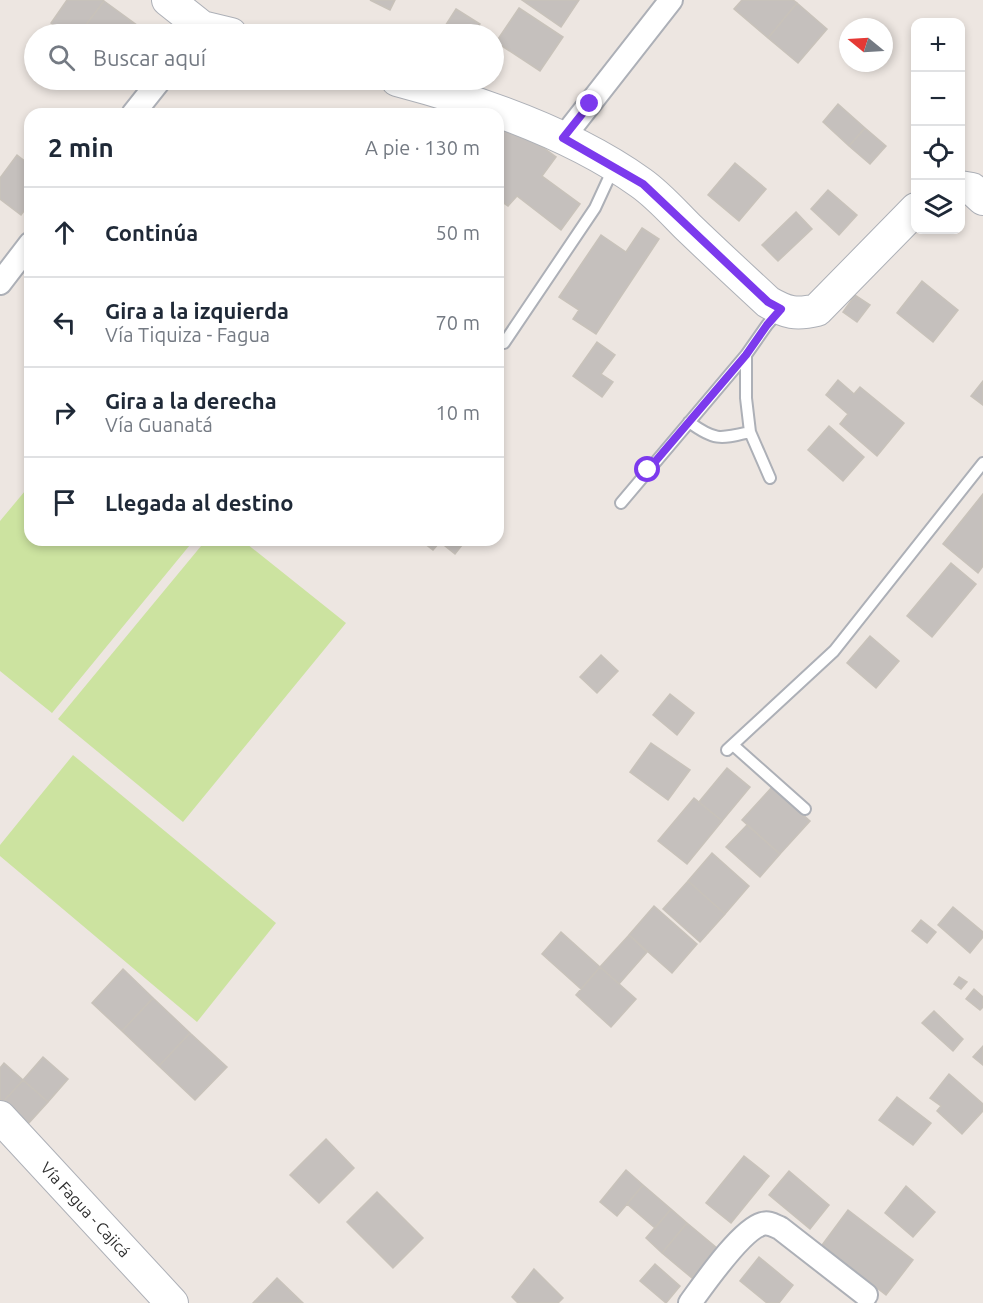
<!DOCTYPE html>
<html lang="es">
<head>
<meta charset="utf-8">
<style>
	body { margin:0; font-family:Ubuntu,sans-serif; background:#f2f2f3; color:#1f2937 }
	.controls { position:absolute; right:18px; top:18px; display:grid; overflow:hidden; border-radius:12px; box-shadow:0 3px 9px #0003 }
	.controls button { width:54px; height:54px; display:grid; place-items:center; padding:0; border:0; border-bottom:2px solid #e0e1e3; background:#fff; color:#1f2937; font:30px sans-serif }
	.compass { position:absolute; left:839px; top:18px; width:54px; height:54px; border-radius:50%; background:#fff; box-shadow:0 3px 9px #0003; rotate:288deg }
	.stop { position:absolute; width:18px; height:18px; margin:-14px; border:4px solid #7c3aed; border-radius:50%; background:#fff }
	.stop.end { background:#7c3aed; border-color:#fff; box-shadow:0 2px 6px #0008 }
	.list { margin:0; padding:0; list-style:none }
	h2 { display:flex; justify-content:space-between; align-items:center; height:78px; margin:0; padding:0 24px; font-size:26px }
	h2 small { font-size:20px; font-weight:400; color:#747a83 }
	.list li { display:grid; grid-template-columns:39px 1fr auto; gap:18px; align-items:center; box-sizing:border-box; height:90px; padding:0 24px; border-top:2px solid #e0e1e3 }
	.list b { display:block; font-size:22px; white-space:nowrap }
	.list p { margin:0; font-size:20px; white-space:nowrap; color:#747a83 }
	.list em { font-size:20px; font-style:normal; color:#747a83 }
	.icon { flex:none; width:33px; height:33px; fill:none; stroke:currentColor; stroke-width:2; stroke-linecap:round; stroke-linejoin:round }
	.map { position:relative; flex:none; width:983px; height:1303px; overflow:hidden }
	.search { position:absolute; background:#fff; box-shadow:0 3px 9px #0003; left:24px; top:24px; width:480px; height:66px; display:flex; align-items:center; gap:15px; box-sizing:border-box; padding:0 21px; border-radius:33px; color:#747a83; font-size:22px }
	.panel { position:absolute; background:#fff; box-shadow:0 3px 9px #0003; left:24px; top:108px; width:480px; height:438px; border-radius:18px }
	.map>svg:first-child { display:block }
	.pitch { fill:#cce3a0 }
	.building { fill:#c5c0bd; stroke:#c8c2ba; stroke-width:1.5 }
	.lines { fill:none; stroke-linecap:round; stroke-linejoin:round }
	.lane-casing { stroke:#adb0b7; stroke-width:14 }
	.street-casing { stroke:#adb0b7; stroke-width:26 }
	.secondary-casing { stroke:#adb0b7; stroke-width:34 }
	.lane { stroke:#fff; stroke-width:10 }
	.street { stroke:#fff; stroke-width:22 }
	.secondary { stroke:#fff; stroke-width:32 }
	.route { stroke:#7c3aed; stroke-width:8 }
	.labels { text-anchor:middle; stroke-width:5; stroke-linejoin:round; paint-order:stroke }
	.street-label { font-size:16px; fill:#2d2d2d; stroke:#fff }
</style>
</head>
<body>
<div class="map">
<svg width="983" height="1303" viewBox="0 0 983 1303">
	<rect width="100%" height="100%" fill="#ede6e1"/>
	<path class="pitch" d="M30,485V540H194L52,713L0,671V521Z
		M206,540H242L346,623L183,822L58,719Z
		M73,755L276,923L197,1022L0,856V845Z"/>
	<path class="building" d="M67,0H103L104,1L79,34H67L51,23Z
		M370,0H395L390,10Z
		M522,0H579L561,27Z
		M742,0H793L797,3L768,38L734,9Z
		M104,1L145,31L143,34H79Z
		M797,3L827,29L798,63L768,38Z
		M519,8L563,37L540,71L496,42Z
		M456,9L480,24L474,34H440Z
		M72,80H87L82,87Z
		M838,104L865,128L849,146L823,122Z
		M504,119L556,157L542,176L580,204L561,230L517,196L508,206L498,199V128Z
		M865,128L886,146L870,164L849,146Z
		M17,155L30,165V203L21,215L0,199V178Z
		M735,163L766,189L739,221L708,195Z
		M828,190L857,215L839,235L811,209Z
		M796,212L812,229L778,261L762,245Z
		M642,228L659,239L596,334L573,319L579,310L559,297L601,235L626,252Z
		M922,281L958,310L933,342L897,313Z
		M855,295L870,305L857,322L843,312Z
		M597,342L615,355L601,374L613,382L602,397L573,376Z
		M838,380L854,394L860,387L904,423L877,456L840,424L848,414L826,395Z
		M983,381V405L971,396Z
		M829,426L864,457L843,481L808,450Z
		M983,494V566L978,573L943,544Z
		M420,540H466L455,554L440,542L433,550Z
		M951,563L976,584L932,637L907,616Z
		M870,636L899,661L876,688L847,663Z
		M601,655L618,671L597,693L580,677Z
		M670,694L694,713L677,735L653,715Z
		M651,743L690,770L668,800L630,772Z
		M727,768L750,787L722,821L699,802Z
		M772,787L810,821L780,854L742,820Z
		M694,798L722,821L687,864L658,841Z
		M747,825L780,854L760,877L726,847Z
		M712,853L749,886L725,914L688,881Z
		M688,881L725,914L700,942L663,909Z
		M654,906L697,944L672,973L629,935Z
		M953,907L983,932V937L970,953L938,925Z
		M921,920L936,932L927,943L912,931Z
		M561,932L600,967L581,989L542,954Z
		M629,935L647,952L619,984L600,967Z
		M600,967L636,999L611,1027L576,995Z
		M123,969L153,998L122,1031L92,1003Z
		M959,977L967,982L961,989L954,984Z
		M974,989L983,997V1007L980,1010L966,999Z
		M153,998L190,1033L159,1066L122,1031Z
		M934,1011L963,1039L953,1051L922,1023Z
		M190,1033L227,1067L195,1100L159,1066Z
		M983,1046V1065L973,1057Z
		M43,1057L68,1079L48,1102L23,1080Z
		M4,1063L23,1080L3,1102L0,1099V1068Z
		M949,1074L983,1104V1111L962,1134L937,1111L941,1106L930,1098Z
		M23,1080L48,1102L28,1124L3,1102Z
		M897,1097L931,1123L913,1145L879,1120Z
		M326,1139L354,1168L319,1203L290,1175Z
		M744,1156L769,1176L731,1223L706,1203Z
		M626,1170L643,1185L617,1216L600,1202Z
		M789,1171L829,1205L810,1229L769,1195Z
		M643,1185L671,1209L655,1228L627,1204Z
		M906,1186L935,1212L913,1237L885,1213Z
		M377,1192L423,1238L393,1268L347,1222Z
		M671,1209L687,1223L662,1253L646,1238Z
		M848,1210L913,1260L886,1295L822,1245Z
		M687,1223L717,1248L692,1278L662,1253Z
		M759,1257L793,1285L779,1303H767L740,1281Z
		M655,1264L680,1286L666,1303L640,1281Z
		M534,1269L563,1298L558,1303H518L512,1297Z
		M277,1278L303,1303H253Z"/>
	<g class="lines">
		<g class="lane-casing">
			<path id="lane" d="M504,343L595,208L613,169
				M689,422C715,441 720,439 750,432
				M770,478L750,432L746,398V355L767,325L779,311
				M621,503L746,355
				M733,745L805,809
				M727,750L834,651L983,463"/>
		</g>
		<g class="street-casing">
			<path id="street" d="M133,114L160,80
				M563,138L671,0
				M0,283L30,244
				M690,1303C704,1284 741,1230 762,1224C769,1222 773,1225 780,1228L866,1295"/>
		</g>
		<g class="secondary-casing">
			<g id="secondary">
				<path d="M168,0L202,27L231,34"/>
				<path d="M397,80C477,101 573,134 641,183C658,195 673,212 688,227C714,252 741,277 768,302C787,313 796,315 817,310L916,209"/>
				<path d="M960,187L972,189L983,199"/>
				<path id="s1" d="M0,1117L172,1303"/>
			</g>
		</g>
		<use href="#lane" class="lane"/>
		<use href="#street" class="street"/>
		<use href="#secondary" class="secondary"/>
	</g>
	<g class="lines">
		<path class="route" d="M590,104L563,138L643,184L768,302L781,309L767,325L746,355L648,470"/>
	</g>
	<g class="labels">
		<g class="street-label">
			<text dy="6" stroke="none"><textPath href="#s1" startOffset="126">Vía Fagua - Cajicá</textPath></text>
		</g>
	</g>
</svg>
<div class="controls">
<button>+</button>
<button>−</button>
<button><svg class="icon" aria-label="locate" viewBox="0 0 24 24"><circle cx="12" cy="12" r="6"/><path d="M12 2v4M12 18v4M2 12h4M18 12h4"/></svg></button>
<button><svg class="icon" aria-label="layers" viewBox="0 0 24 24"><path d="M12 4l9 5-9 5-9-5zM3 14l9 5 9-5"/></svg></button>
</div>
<svg class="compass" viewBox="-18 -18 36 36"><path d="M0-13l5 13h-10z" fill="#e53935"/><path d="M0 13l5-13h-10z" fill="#747a83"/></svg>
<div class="stop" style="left:648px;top:470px"></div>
<div class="stop end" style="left:590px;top:104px"></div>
<div class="search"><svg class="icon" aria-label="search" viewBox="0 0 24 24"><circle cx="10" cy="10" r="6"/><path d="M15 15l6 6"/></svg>Buscar aquí</div>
<section class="panel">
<h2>2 min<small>A pie · 130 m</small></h2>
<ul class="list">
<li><svg class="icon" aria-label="ahead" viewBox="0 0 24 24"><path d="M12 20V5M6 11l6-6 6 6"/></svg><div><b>Continúa</b></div><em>50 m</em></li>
<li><svg class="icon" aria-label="left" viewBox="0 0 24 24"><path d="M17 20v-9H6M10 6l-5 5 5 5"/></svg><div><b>Gira a la izquierda</b><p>Vía Tiquiza - Fagua</p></div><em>70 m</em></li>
<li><svg class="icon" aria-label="right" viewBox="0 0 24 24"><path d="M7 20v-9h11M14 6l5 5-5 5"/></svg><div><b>Gira a la derecha</b><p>Vía Guanatá</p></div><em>10 m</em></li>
<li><svg class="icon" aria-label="arrive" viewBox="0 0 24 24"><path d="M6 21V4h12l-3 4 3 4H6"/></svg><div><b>Llegada al destino</b></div></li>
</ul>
</section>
</div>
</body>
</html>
